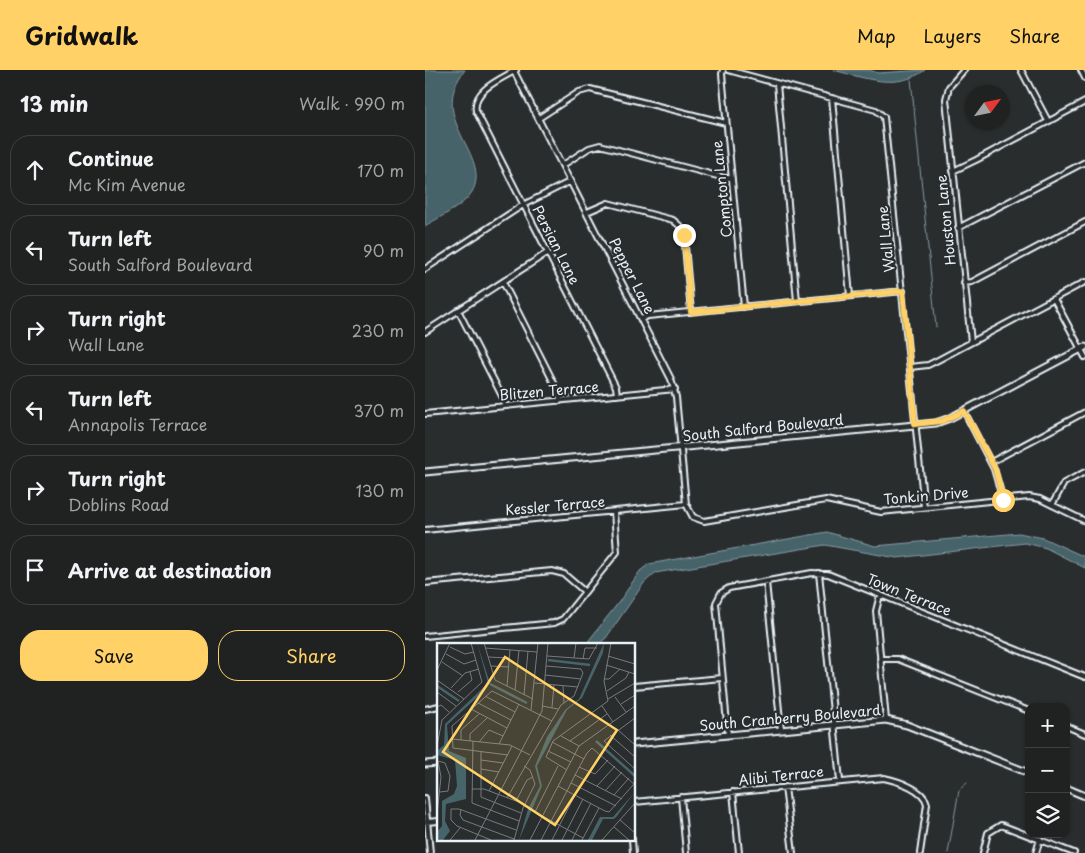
<!DOCTYPE html>
<html lang="en">
<head>
<meta charset="utf-8">
<style>
	body { margin:0; font-family:"Playpen Sans",sans-serif; background:#2d2f2f; color:#f1f3f6 }
	.controls { position:absolute; right:15px; bottom:15px; display:grid; overflow:hidden; border-radius:10px; box-shadow:0 1px 4px #0004 }
	.controls button { width:45px; height:45px; display:grid; place-items:center; padding:0; border:0; border-bottom:1px solid #3d3f40; background:#202222; color:#f1f3f6; font:25px sans-serif }
	.compass { position:absolute; left:540px; top:15px; width:45px; height:45px; border-radius:50%; background:#202222; box-shadow:0 1px 4px #0004; rotate:57deg }
	.stop { position:absolute; width:15px; height:15px; margin:-11px; border:4px solid #ffd166; border-radius:50%; background:#fff }
	.stop.end { background:#ffd166; border-color:#fff; box-shadow:0 1px 5px #0008 }
	.list { margin:0; padding:0; list-style:none }
	h2 { display:flex; justify-content:space-between; align-items:center; height:65px; margin:0; padding:0 20px; font-size:21px }
	h2 small { font-size:16px; font-weight:400; color:#a2a4a5 }
	.list li { display:grid; grid-template-columns:32px 1fr auto; gap:15px; align-items:center; box-sizing:border-box; height:70px; margin:0 10px 10px; padding:0 10px; border:1px solid #3d3f40; border-radius:20px }
	.list b { display:block; font-size:19px; white-space:nowrap }
	.list p { margin:0; font-size:16px; white-space:nowrap; color:#a2a4a5 }
	.list em { font-size:16px; font-style:normal; color:#a2a4a5 }
	.actions { display:flex; gap:10px; padding:15px 20px }
	.actions a { flex:1; padding:11px 0; border:1px solid #ffd166; border-radius:20px; text-align:center; font-size:18px; color:#ffd166 }
	.actions .main { background:#ffd166; color:#111 }
	.icon { flex:none; width:28px; height:28px; fill:none; stroke:currentColor; stroke-width:2; stroke-linecap:round; stroke-linejoin:round }
	.map { position:relative; flex:none; width:660px; height:783px; overflow:hidden }
	header { display:flex; align-items:center; gap:30px; box-sizing:border-box; height:70px; padding:0 25px; background:#ffd166; color:#111 }
	header strong { font-size:24px }
	nav { display:flex; gap:28px; margin-inline-start:auto; font-size:18px }
	main { display:flex }
	aside { flex:1; background:#202222 }
	.map>svg:first-child { display:block }
	.water { fill:#47646a; stroke:#879ca3 }
	.lines { fill:none; stroke-linecap:round; stroke-linejoin:round }
	.stream { stroke:#879ca3; stroke-width:1 }
	.street-casing { stroke:#e8f1f8; stroke-width:8 }
	.secondary-casing { stroke:#e8f1f8; stroke-width:9 }
	.street { stroke:#2a2d2e; stroke-width:4 }
	.secondary { stroke:#2a2d2e; stroke-width:5 }
	.route { stroke:#ffd166; stroke-width:6 }
	.labels { text-anchor:middle; stroke-width:4.5; stroke-linejoin:round; paint-order:stroke }
	.street-label { font-size:14px; fill:#e8f1f8; stroke:#2a2d2e }
	.inset-river { fill:none; stroke:#47646a; stroke-width:2.5 }
	.inset-road { fill:none; stroke:#767b7f; stroke-width:1 }
	.view { fill:#ffd166; fill-opacity:0.15; stroke:#ffd166; stroke-width:2.5 }
	.inset-edge { fill:none; stroke:#e8f1f8; stroke-width:2.5 }
</style>
</head>
<body>
<header>
<strong>Gridwalk</strong>
<nav><a>Map</a><a>Layers</a><a>Share</a></nav>
</header>
<main>
<aside>
<h2>13 min<small>Walk · 990 m</small></h2>
<ul class="list">
<li><svg class="icon" aria-label="ahead" viewBox="0 0 24 24"><path d="M12 20V5M6 11l6-6 6 6"/></svg><div><b>Continue</b><p>Mc Kim Avenue</p></div><em>170 m</em></li>
<li><svg class="icon" aria-label="left" viewBox="0 0 24 24"><path d="M17 20v-9H6M10 6l-5 5 5 5"/></svg><div><b>Turn left</b><p>South Salford Boulevard</p></div><em>90 m</em></li>
<li><svg class="icon" aria-label="right" viewBox="0 0 24 24"><path d="M7 20v-9h11M14 6l5 5-5 5"/></svg><div><b>Turn right</b><p>Wall Lane</p></div><em>230 m</em></li>
<li><svg class="icon" aria-label="left" viewBox="0 0 24 24"><path d="M17 20v-9H6M10 6l-5 5 5 5"/></svg><div><b>Turn left</b><p>Annapolis Terrace</p></div><em>370 m</em></li>
<li><svg class="icon" aria-label="right" viewBox="0 0 24 24"><path d="M7 20v-9h11M14 6l5 5-5 5"/></svg><div><b>Turn right</b><p>Doblins Road</p></div><em>130 m</em></li>
<li><svg class="icon" aria-label="arrive" viewBox="0 0 24 24"><path d="M6 21V4h12l-3 4 3 4H6"/></svg><div><b>Arrive at destination</b></div></li>
</ul>
<div class="actions"><a class="main">Save</a><a>Share</a></div>
</aside>
<div class="map">
<svg width="660" height="783" viewBox="0 0 660 783">
	<rect width="100%" height="100%" fill="#2a2d2e"/>
	<filter id="ink" filterUnits="userSpaceOnUse"><feTurbulence type="fractalNoise" baseFrequency=".02" numOctaves="2"/><feDisplacementMap in="SourceGraphic" scale="10" xChannelSelector="R" yChannelSelector="G"/><feConvolveMatrix kernelMatrix="1 2 1 2 8 2 1 2 1" color-interpolation-filters="sRGB"/></filter>
	<g filter="url(#ink)">
		<path class="water" d="M0,0H40C0,49 68,85 47,122C38,137 14,147 0,156Z
			M408,0H444L453,3L500,0C472,21 440,8 408,0Z
			M402,462L450,476L594,463L618,468L660,487V498L621,478L600,473L472,488L400,475L230,503L219,513L181,568L174,574H161L194,532L215,501L224,494Z"/>
		<g class="lines">
			<path class="stream" d="M486,9L511,257
				M523,783L534,720L542,713"/>
			<g class="street-casing">
				<path id="street" d="M91,0C76,9 47,20 51,41L191,317L192,325
					M298,0L297,4L319,237
					M303,0L451,40L459,47L499,438
					M539,0L524,17L521,29L546,272
					M596,0L623,51
					M656,0L660,8
					M89,1L246,309L251,327L261,434L268,447L279,451L401,430L456,442L604,427L615,429L660,451
					M352,14L372,231
					M407,28L425,226
					M114,48L154,22L165,19L301,53
					M138,95L164,78L175,75L300,108H307
					M528,101L551,90L660,32
					M162,142L183,133L248,150L256,157L259,165L266,242
					M533,158L660,92
					M0,199L98,135L146,111
					M78,212L134,323L135,331
					M539,213L547,212L660,152
					M629,229L660,287
					M33,240L78,328L79,336
					M216,249L223,246L478,221
					M0,262L122,183
					M485,297L503,295L513,290L660,212
					M539,341L569,399L578,430
					M0,344L250,319
					M566,392L660,342
					M627,435L639,413L660,402
					M0,460L261,434
					M394,503L415,711
					M341,512L356,660
					M0,513L127,501L139,504L160,522
					M455,525L451,541L461,650
					M0,566L129,553L138,549L192,482L189,442
					M455,589H473L604,641
					M209,616L297,608
					M0,639L14,636
					M641,656L660,664
					M303,665L291,533L296,523L304,518L387,503L403,504L660,607
					M360,717L368,783
					M308,722L314,783
					M256,727L261,783
					M0,728L5,783
					M209,732L459,708C473,711 499,719 502,734L495,783
					M1,752L14,751
					M207,769L208,783
					M558,783L563,763L576,755L649,783
					M611,783L615,769"/>
			</g>
			<g class="secondary-casing">
				<path id="secondary" d="M0,402L511,353L525,348L660,277
					M209,674L461,650L482,655L604,703
					M0,694L14,693
					M641,718L660,726"/>
			</g>
			<use href="#street" class="street"/>
			<use href="#secondary" class="secondary"/>
		</g>
	</g>
	<g class="lines" filter="url(#ink)">
		<path class="route" d="M259,165L266,242L478,221L490,354L517,351L539,341L570,399L578,430"/>
	</g>
	<g class="labels">
		<g class="street-label">
			<text transform="translate(297 119) rotate(-96)" y="5">Compton Lane</text>
			<text transform="translate(521 150) rotate(-96)" y="5">Houston Lane</text>
			<text transform="translate(461 169) rotate(-96)" y="5">Wall Lane</text>
			<text transform="translate(131 175) rotate(63)" y="5">Persian Lane</text>
			<text transform="translate(207 206) rotate(63)" y="5">Pepper Lane</text>
			<text transform="translate(124 321) rotate(-5)" y="5">Blitzen Terrace</text>
			<text transform="translate(338 358) rotate(-6)" y="5">South Salford Boulevard</text>
			<text transform="translate(501 426) rotate(-5)" y="5">Tonkin Drive</text>
			<text transform="translate(130 436) rotate(-5)" y="5">Kessler Terrace</text>
			<text transform="translate(484 525) rotate(22)" y="5">Town Terrace</text>
			<text transform="translate(365 648) rotate(-5)" y="5">South Cranberry Boulevard</text>
			<text transform="translate(356 706) rotate(-6)" y="5">Alibi Terrace</text>
		</g>
	</g>
	<g transform="translate(12 573)">
		<rect width="198" height="198" fill="#2a2d2e"/>
		<path d="M40,0L53,40L48,47L10,82L12,108L29,115V156L9,161L8,178L13,188L6,197H0V189L5,183V158L17,151L20,143L18,117L0,112V108L7,102L8,81L51,40ZM167,0L166,10L145,55L130,67L100,123L105,143L82,197L91,166L103,143L98,123L110,94L128,67L142,56ZM197,150L180,173L177,176H166L155,197H151L163,174H176Z" fill="#47646a"/>
		<path class="inset-river" d="M111,17L153,22M53,41L90,60M0,43L22,58M159,98L198,133"/>
		<path class="inset-road" d="M47,0L58,37L96,56M13,4L28,11L37,9M48,5L100,9M9,11L27,21L39,17M110,13L152,16L161,0M171,13L198,21M51,14L72,15M137,15L139,0M146,16L148,5H160M5,19L26,33M169,22L198,31M54,23L72,24M0,27L13,0M108,32L144,36M167,36H172L183,26M0,37L27,56M97,40L141,44M70,43L73,7M126,43L127,60M14,45L28,30L42,26M78,47L82,7M170,48L189,35L192,29M0,49L19,63M21,49L35,37L33,29M87,52L91,8M48,53L78,69M178,54L189,69M171,56L198,40M41,60L74,77M184,61L198,52M105,63L121,66M165,63L176,79M0,64L4,62L12,69M115,64L117,42M34,66L70,85M94,67L101,0M198,75L167,98L198,126M181,87L198,102M173,92L198,114M124,93L142,103M15,96L73,102L93,112M24,97V87L42,71M33,98V91L50,75M36,98L35,160L82,178M133,98L170,71M42,99L52,87L66,93M115,99L147,116M62,101L82,61M0,103L5,77L45,39L34,0M44,108V154L84,170M111,108L134,119M71,112L16,105L15,83L55,48L115,78M44,117L66,120M1,118L8,120L13,133L11,148L3,149M121,123L98,169L146,195M142,124L158,131L171,117M44,126L62,129M130,127L109,114L116,98L171,58L167,38L174,0M138,132L185,156M134,140L179,163M160,143L178,123M35,146H47L87,161M52,148L75,103M168,148L185,129M177,152L192,135M70,155L124,62L137,53L146,30L144,26L109,23M79,158L90,137L96,134M24,166L23,172L26,177L77,196M0,171L4,134L1,118M183,177L198,190M177,184L192,197M13,197L23,185M38,197L105,68L111,0M54,197L20,183L14,177V166H22L79,187M77,197L86,165L98,141L93,127L87,123M93,197L142,103L198,63M104,197L130,148L138,132L150,110L155,105L197,141L172,169L168,168L130,148L121,143M115,197L138,152M125,197L146,156M135,197L154,160M145,197L162,165M165,197L198,160"/>
		<path class="view" d="M68,14L180,87L118,182L6,109Z"/>
		<rect width="198" height="198" class="inset-edge"/>
	</g>
</svg>
<div class="controls">
<button>+</button>
<button>−</button>
<button><svg class="icon" aria-label="layers" viewBox="0 0 24 24"><path d="M12 4l9 5-9 5-9-5zM3 14l9 5 9-5"/></svg></button>
</div>
<svg class="compass" viewBox="-18 -18 36 36"><path d="M0-13l5 13h-10z" fill="#e53935"/><path d="M0 13l5-13h-10z" fill="#a2a4a5"/></svg>
<div class="stop" style="left:578px;top:430px"></div>
<div class="stop end" style="left:259px;top:165px"></div>
</div>
</main>
</body>
</html>
